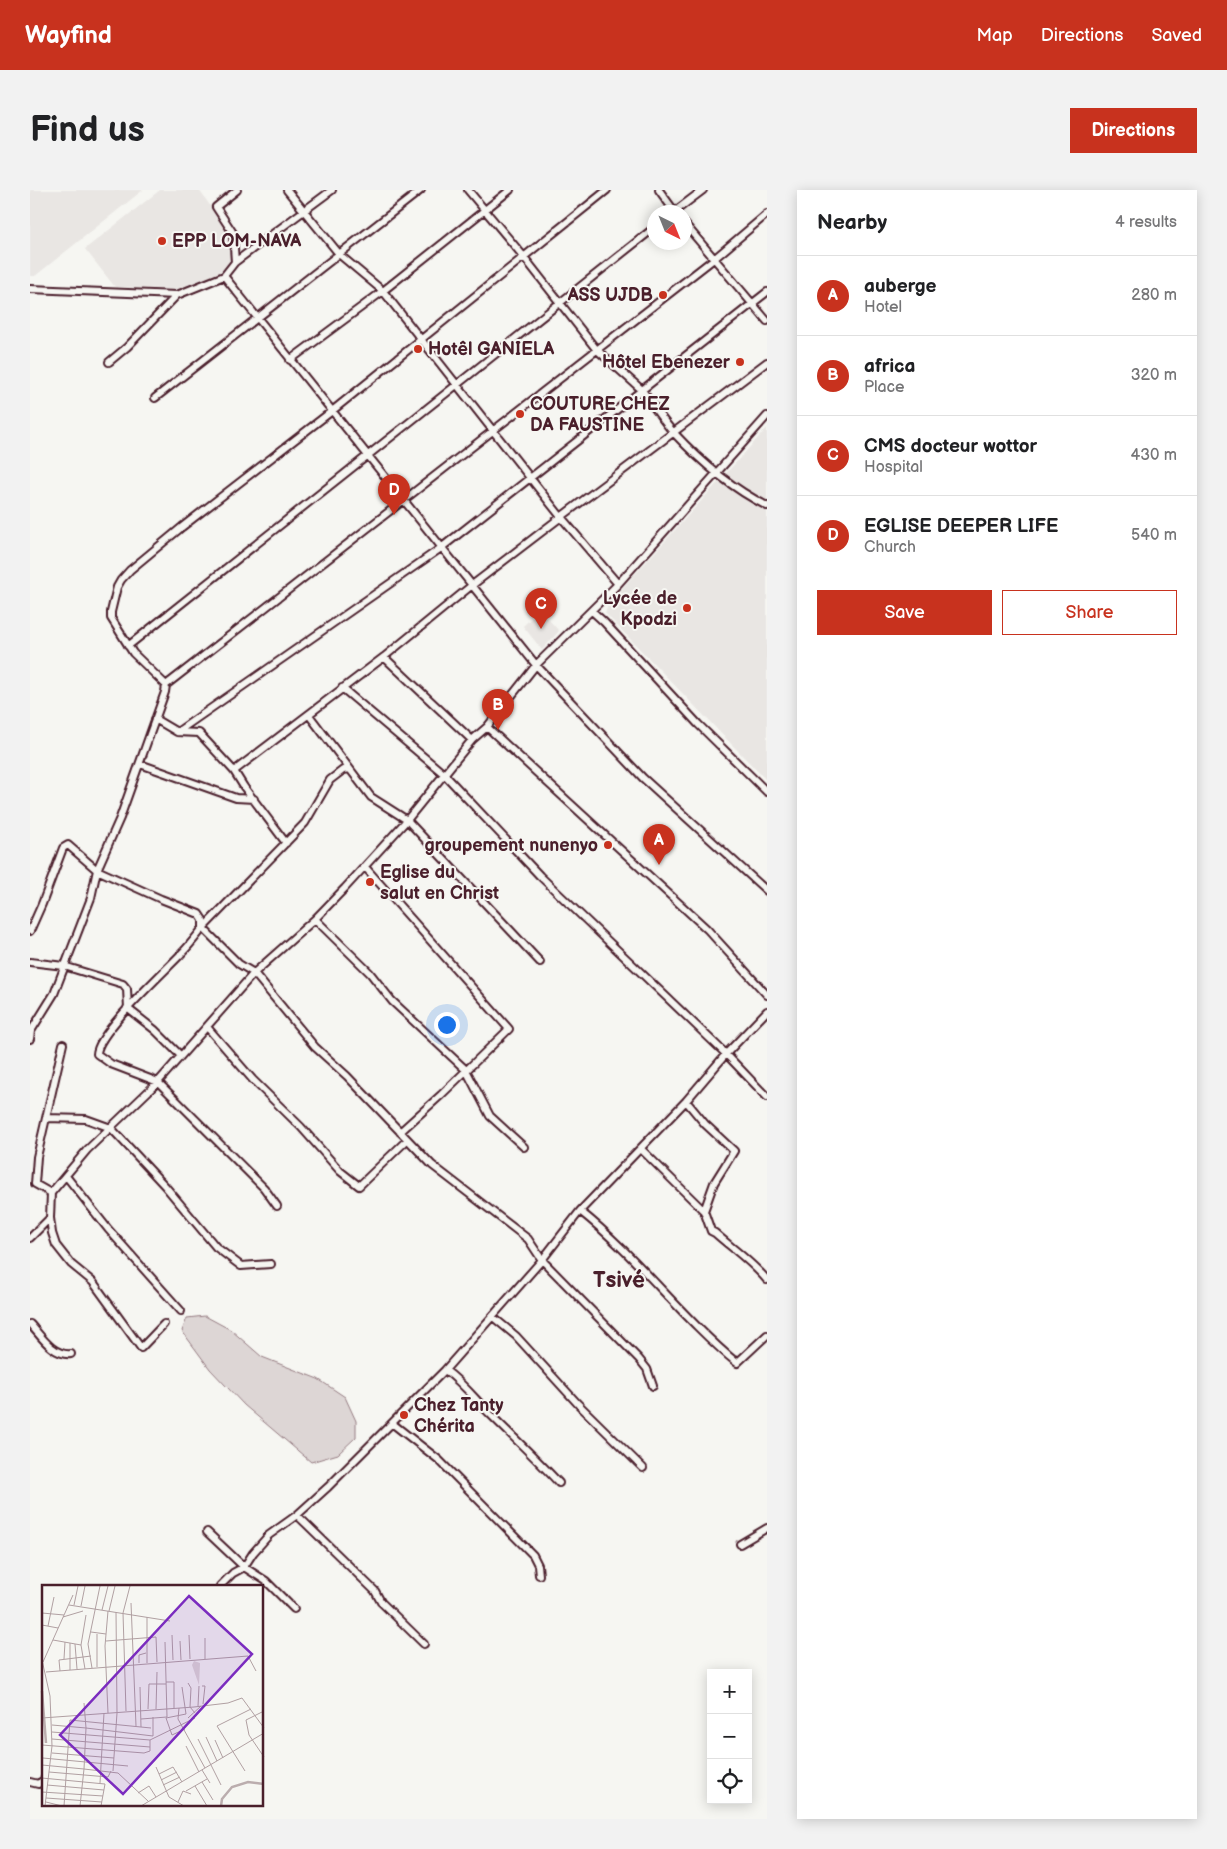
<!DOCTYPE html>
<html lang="en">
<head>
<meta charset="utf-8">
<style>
	body { margin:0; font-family:"Balsamiq Sans",sans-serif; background:#f2f2f2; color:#202124 }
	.controls { position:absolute; right:15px; bottom:15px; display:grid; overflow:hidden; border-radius:0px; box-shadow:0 2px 12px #0003 }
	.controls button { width:45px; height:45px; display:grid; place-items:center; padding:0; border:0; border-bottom:1px solid #e0e0e0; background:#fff; color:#202124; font:25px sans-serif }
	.compass { position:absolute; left:617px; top:15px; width:45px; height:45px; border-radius:50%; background:#fff; box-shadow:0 2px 12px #0003; rotate:137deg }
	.you { position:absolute; left:416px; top:834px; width:18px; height:18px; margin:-12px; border:4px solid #fff; border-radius:50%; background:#1a73e8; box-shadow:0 0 0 8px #1a73e833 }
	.badge { display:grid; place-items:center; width:32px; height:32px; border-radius:50%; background:#c8321e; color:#fff; font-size:16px; font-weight:700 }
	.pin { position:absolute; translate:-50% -41px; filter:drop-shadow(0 1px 2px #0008) }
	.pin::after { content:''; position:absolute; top:26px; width:18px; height:15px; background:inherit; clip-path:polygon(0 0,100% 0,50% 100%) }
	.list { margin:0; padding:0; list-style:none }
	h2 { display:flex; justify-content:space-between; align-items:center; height:65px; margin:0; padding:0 20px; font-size:21px }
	h2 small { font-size:16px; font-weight:400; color:#757577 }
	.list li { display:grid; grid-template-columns:32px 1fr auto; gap:15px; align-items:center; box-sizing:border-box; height:80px; padding:0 20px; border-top:1px solid #e0e0e0 }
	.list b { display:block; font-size:19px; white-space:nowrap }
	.list p { margin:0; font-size:16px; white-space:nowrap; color:#757577 }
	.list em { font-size:16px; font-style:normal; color:#757577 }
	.actions { display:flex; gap:10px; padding:15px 20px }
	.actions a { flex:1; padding:11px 0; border:1px solid #c8321e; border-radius:0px; text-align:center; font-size:18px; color:#c8321e }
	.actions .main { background:#c8321e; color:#fff }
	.icon { flex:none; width:28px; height:28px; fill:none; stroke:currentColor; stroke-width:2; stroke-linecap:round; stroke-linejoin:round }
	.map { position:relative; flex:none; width:737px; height:1629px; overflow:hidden; border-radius:0px }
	header { display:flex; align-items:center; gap:30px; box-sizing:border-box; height:70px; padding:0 25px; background:#c8321e; color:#fff }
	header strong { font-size:24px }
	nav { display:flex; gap:28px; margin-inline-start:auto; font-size:18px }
	.intro { display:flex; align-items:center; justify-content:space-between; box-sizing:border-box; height:120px; padding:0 30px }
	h1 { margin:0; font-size:35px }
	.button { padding:12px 22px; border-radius:0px; background:#c8321e; color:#fff; font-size:18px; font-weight:700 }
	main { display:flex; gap:30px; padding:0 30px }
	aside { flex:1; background:#fff; border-radius:0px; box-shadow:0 2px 12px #0003 }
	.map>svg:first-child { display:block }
	.built { fill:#e9e6e3 }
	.green { fill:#ddd6d5; stroke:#947a80 }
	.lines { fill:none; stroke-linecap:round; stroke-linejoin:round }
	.street-casing { stroke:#4a1f2b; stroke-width:10 }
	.street { stroke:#f6f6f2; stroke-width:6 }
	.poi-dot { fill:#c8321e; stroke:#f6f6f2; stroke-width:2 }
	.labels { text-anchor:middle; stroke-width:4; stroke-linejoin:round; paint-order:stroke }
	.poi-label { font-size:18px; font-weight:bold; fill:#4a1f2b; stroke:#f6f6f2; text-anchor:start }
	.district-label { font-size:22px; font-weight:bold; fill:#4a1f2b; stroke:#f6f6f2 }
	.inset-river { fill:none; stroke:#bbadae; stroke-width:2.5 }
	.inset-road { fill:none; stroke:#b1a0a2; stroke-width:1 }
	.view { fill:#7b2cbf; fill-opacity:0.15; stroke:#7b2cbf; stroke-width:2.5 }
	.inset-edge { fill:none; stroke:#4a1f2b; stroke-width:2.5 }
</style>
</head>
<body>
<header>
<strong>Wayfind</strong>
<nav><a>Map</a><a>Directions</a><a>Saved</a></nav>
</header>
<div class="intro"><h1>Find us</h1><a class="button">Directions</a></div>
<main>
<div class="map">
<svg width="737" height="1629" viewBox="0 0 737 1629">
	<rect width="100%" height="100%" fill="#f6f6f2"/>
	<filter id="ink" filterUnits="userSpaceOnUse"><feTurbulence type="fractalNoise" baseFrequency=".02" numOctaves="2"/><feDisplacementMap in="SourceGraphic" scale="10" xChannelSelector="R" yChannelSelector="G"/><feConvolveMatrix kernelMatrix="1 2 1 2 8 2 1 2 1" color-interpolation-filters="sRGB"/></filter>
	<g filter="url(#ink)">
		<path class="built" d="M0,0H113L5,86H0Z
			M130,0H169L199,42L201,71L191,83L148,100L85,97L55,59Z
			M737,238V591L575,423L579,413Z
			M510,420L529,441L512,460L493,436Z"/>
		<path class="green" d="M175,1126L201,1140L232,1167L288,1189L315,1207L326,1231V1247L308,1264L281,1272L214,1215L180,1179L152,1141L157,1128Z"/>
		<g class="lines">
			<g class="street-casing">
				<path id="street" d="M257,0L310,65L353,101L531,327L588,394
					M438,0L494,67L566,159L612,200L737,102
					M629,0L645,22
					M644,22L673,0
					M654,33L737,131
					M205,72L203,43L186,17L207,0
					M194,86L506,475L613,588L737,701
					M0,99L147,105L194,86L205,72L302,0
					M260,170L353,101L480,0
					M79,172L97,157L147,105
					M125,208L391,0
					M562,421L574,432L668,534L737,602
					M98,456L624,38
					M354,467L442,550
					M136,495L103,463L81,428V422L87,397L91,390L100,380L152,337L302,221L577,0
					M312,498L414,584L510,686L696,864L737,907
					M279,525L341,607L377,630L510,772
					M125,529L147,542L169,543L204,581L214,597L256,653
					M457,537L677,739L737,805
					M147,542L411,358L612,200C622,214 632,230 644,243C671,272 701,298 737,316
					M110,574L206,608L224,609
					M320,579L313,580L300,590L275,633L173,738L209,774L224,783L285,857L317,886L402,975L498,1049L512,1070L609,1169L617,1179L623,1196
					M204,581L354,467L441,396L531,327L737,172
					M335,677L479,839L411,905L370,942
					M285,729L340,783L362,811L436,880L460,926L494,957
					M0,741L12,714L33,658L38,655L67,680L131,709L169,724L173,730V738C166,747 159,756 151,764C134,782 67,843 67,864L81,874L128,892L234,998L247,1016
					M0,772L34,776L93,794L97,799L98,818
					M97,818L125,840L150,865
					M177,837L223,890L271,937L310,981L329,996L377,950
					M0,849L1,841L24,804L61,708L67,680L90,628L135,502L136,495L685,68L737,24
					M656,911L675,934L704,961L684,993L674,1021
					M16,928L56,929L81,938L135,996L186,1057L211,1076L241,1074
					M611,959L674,1021L681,1041L685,1043C703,1059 722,1072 737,1090
					M36,986L78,1039L151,1121
					M21,1003L5,994L7,967L33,854
					M550,1021C607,1066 651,1127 707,1173L737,1145
					M20,1028L22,1043L26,1055L41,1074L63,1092L111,1158L134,1134
					M0,1048L20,1028L21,1003L57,960L128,892L224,783L285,729L315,698L377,630L442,550L457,537L506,475L588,394L737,226
					M463,1127L486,1146L548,1214L613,1278
					M0,1134C11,1146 23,1166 41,1164
					M415,1180C433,1193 445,1209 460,1224C483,1247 507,1269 529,1293
					M363,1234L409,1270L503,1365L508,1375L509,1385
					M267,1325L345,1401L351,1412L394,1454
					M177,1342L214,1377L236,1391L264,1419
					M710,1354L737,1338
					M190,1396L203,1383L214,1377L223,1363L239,1345L267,1325L298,1297L415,1180L512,1070L550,1021L656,911L696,864L737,821
					M0,1592L8,1594L14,1590"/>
			</g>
			<use href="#street" class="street"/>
		</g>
	</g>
	<g class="poi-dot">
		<circle cx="132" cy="51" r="5"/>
		<circle cx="633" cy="105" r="5"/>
		<circle cx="388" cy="159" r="5"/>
		<circle cx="710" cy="172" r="5"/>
		<circle cx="490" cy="224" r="5"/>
		<circle cx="657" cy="418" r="5"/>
		<circle cx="578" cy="655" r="5"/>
		<circle cx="340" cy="692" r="5"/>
		<circle cx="374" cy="1225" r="5"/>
	</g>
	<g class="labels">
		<g class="poi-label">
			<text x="142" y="57">EPP LOM-NAVA</text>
			<text x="623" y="111" text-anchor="end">ASS UJDB</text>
			<text x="398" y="165">Hotêl GANIELA</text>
			<text x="700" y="178" text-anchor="end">Hôtel Ebenezer</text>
			<text x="500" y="220">COUTURE CHEZ<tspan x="500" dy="21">DA FAUSTINE</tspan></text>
			<text x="647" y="414" text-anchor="end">Lycée de<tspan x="647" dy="21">Kpodzi</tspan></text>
			<text x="568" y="661" text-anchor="end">groupement nunenyo</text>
			<text x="350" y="688">Eglise du<tspan x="350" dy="21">salut en Christ</tspan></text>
			<text x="384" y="1221">Chez Tanty<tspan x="384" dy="21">Chérita</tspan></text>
		</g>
		<g class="district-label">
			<text x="589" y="1097">Tsivé</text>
		</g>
	</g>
	<g transform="translate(12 1395)">
		<rect width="221" height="221" fill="#f6f6f2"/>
		<path d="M152,76L158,78L157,100L150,80Z" fill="#ddd6d5"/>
		<path class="inset-river" d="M0,106L4,158M179,221L180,214L190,202L206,197L222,199"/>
		<path class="inset-road" d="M89,18L94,141M27,20L128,36M32,20L36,1M39,21L43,1M60,25L66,1M66,26L63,61L66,128M67,26L73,1M0,28L22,30M21,32L41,26M0,40L16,43M6,41L12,12M49,47L64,49M55,49V82M130,50L131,75M147,50L148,74M163,53V74M11,55L39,60M64,56L114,52L115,77M138,56L139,75M33,59L35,84M22,74L23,57M0,75L8,111L10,161L3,221M1,77L31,10M97,78V70L104,68M105,78V32M50,83L46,59L58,1M43,84L39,60L44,30M28,85V58M18,86L17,75L49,71M4,87L206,71L214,86M124,97H132V123M146,98L149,103L148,122L153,128M160,101H163L161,119M98,102L99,142M140,102L144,129L124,133L130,150L143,144M42,118L44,143L111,151M156,121L157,101M137,123L136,134L163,183M106,124L107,99H124M114,124L115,87M84,126L81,28L88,1M222,126L204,135L207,150L222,172M111,132V151M0,133L152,122L186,118L200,113L222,143M146,133L159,121M99,134L125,132L123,57M10,147L108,155L153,133M164,152L175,176M10,154L108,162M156,154L179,200M173,155L181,173M0,160L102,168L108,166V155M144,161L157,187M10,168L72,173M1,173L86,181M0,180L42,184L44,143L10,140M114,182L127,212L142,221M160,185L168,198M71,186L75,128L74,27M203,186L175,141L209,124M7,187L66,192L69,186M117,189L131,182L140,197M0,193L63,199L59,221M119,195L135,187M160,197L171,215M58,198L62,128M5,200L62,205M121,200L138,192M153,201L165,221M144,206L165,194M0,207L61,211M96,208L107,201L114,212M4,213L60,217M4,217L20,221M136,217L141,206L149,209M22,221L28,135L109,143M38,221L42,184L76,188L106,216M99,221L222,148"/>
		<path class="view" d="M147,11L210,69L81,209L18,150Z"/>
		<rect width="221" height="221" class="inset-edge"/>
	</g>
</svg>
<div class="controls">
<button>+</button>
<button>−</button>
<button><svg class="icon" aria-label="locate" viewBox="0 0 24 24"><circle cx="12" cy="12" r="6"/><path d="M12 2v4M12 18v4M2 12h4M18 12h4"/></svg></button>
</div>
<svg class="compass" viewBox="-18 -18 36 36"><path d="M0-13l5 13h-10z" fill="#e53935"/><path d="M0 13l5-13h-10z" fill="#757577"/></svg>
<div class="you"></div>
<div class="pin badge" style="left:629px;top:675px">A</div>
<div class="pin badge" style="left:468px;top:540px">B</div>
<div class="pin badge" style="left:511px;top:439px">C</div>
<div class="pin badge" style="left:364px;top:325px">D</div>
</div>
<aside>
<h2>Nearby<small>4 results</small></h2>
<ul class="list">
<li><span class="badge">A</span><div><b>auberge</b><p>Hotel</p></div><em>280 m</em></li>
<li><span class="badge">B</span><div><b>africa</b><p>Place</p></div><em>320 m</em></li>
<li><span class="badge">C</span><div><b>CMS docteur wottor</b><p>Hospital</p></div><em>430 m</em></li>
<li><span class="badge">D</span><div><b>EGLISE DEEPER LIFE</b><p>Church</p></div><em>540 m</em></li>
</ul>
<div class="actions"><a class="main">Save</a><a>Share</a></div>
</aside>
</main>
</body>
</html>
